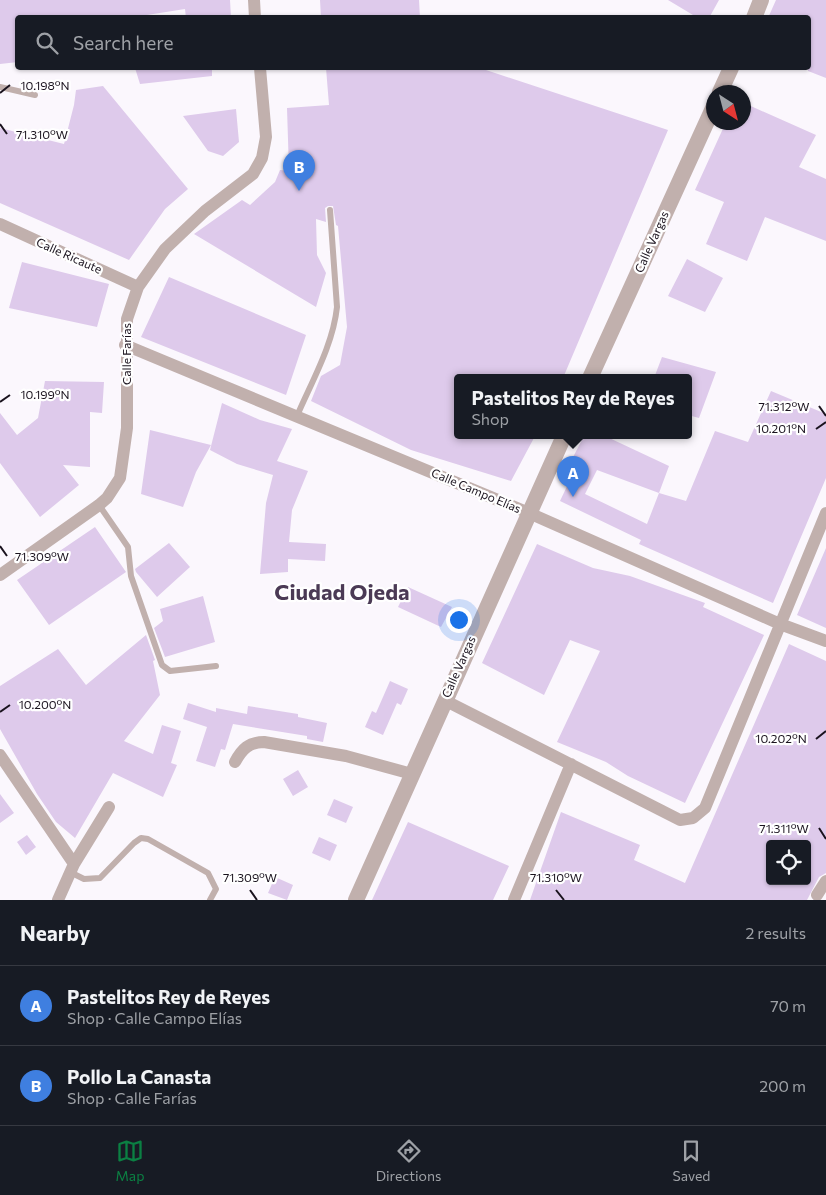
<!DOCTYPE html>
<html lang="en">
<head>
<meta charset="utf-8">
<style>
	body { margin:0; font-family:Commissioner,sans-serif; background:#242831; color:#f1f3f6 }
	.controls { position:absolute; right:15px; bottom:15px; display:grid; overflow:hidden; border-radius:5px; box-shadow:0 1px 4px #0004 }
	.controls button { width:45px; height:45px; display:grid; place-items:center; padding:0; border:0; border-bottom:1px solid #363941; background:#171b24; color:#f1f3f6; font:25px sans-serif }
	.compass { position:absolute; left:706px; top:85px; width:45px; height:45px; border-radius:50%; background:#171b24; box-shadow:0 1px 4px #0004; rotate:144deg }
	.you { position:absolute; left:458px; top:619px; width:18px; height:18px; margin:-12px; border:4px solid #fff; border-radius:50%; background:#1a73e8; box-shadow:0 0 0 8px #1a73e833 }
	.badge { display:grid; place-items:center; width:32px; height:32px; border-radius:50%; background:#0b8043; color:#fff; font-size:16px; font-weight:700 }
	.pin { position:absolute; translate:-50% -41px; filter:drop-shadow(0 1px 2px #0008) }
	.pin::after { content:''; position:absolute; top:26px; width:18px; height:15px; background:inherit; clip-path:polygon(0 0,100% 0,50% 100%) }
	.popup { position:absolute; left:454px; top:374px; width:238px; height:65px; box-sizing:border-box; display:grid; place-content:center; border-radius:5px; background:#171b24; filter:drop-shadow(0 1px 4px #0005); font-size:16px; white-space:nowrap; color:#9ea1a6 }
	.popup b { font-size:19px; color:#f1f3f6 }
	.popup::after { content:''; position:absolute; left:50%; top:100%; margin-left:-10px; border:10px solid transparent; border-top-color:#171b24 }
	.list { margin:0; padding:0; list-style:none }
	h2 { display:flex; justify-content:space-between; align-items:center; height:65px; margin:0; padding:0 20px; font-size:21px }
	h2 small { font-size:16px; font-weight:400; color:#9ea1a6 }
	.list li { display:grid; grid-template-columns:32px 1fr auto; gap:15px; align-items:center; box-sizing:border-box; height:80px; padding:0 20px; border-top:1px solid #363941 }
	.list b { display:block; font-size:19px; white-space:nowrap }
	.list p { margin:0; font-size:16px; white-space:nowrap; color:#9ea1a6 }
	.list em { font-size:16px; font-style:normal; color:#9ea1a6 }
	.icon { flex:none; width:28px; height:28px; fill:none; stroke:currentColor; stroke-width:2; stroke-linecap:round; stroke-linejoin:round }
	.map { position:relative; flex:none; width:826px; height:900px; overflow:hidden }
	.search { position:absolute; background:#171b24; box-shadow:0 1px 4px #0004; left:15px; right:15px; top:15px; height:55px; display:flex; align-items:center; gap:12px; box-sizing:border-box; padding:0 18px; border-radius:5px; color:#9ea1a6; font-size:19px }
	.sheet { height:225px; background:#171b24 }
	nav { display:flex; justify-content:space-around; align-items:center; box-sizing:border-box; height:70px; border-top:1px solid #363941; background:#171b24; font-size:14px; color:#9ea1a6 }
	nav a { display:grid; justify-items:center; gap:2px }
	nav .on { color:#0b8043 }
	.map>svg:first-child { display:block }
	.building { fill:#decaeb; fill-rule:evenodd }
	.lines { fill:none; stroke-linecap:round; stroke-linejoin:round }
	.service { stroke:#c1b0ad; stroke-width:6 }
	.minor { stroke:#c1b0ad; stroke-width:12 }
	.tertiary { stroke:#c1b0ad; stroke-width:16 }
	.ticks { fill:none; stroke:#1a131e; stroke-width:2 }
	.labels { text-anchor:middle; stroke-width:4.5; stroke-linejoin:round; paint-order:stroke }
	.street-label { font-size:12px; fill:#1a131e; stroke:#fff }
	.town-label { font-size:22px; font-weight:bold; fill:#4b3a55; stroke:#fff }
	.ticks-label { font-size:12px; text-anchor:middle; fill:#1a131e; stroke:#fff; stroke-width:4.5; stroke-linejoin:round; paint-order:stroke }
</style>
</head>
<body>
<div class="map">
<svg width="826" height="900" viewBox="0 0 826 900">
	<rect width="100%" height="100%" fill="#fbf7fd"/>
	<path class="building" d="M0,0H230L231,18H186L185,9L147,15L148,18H18V62L0,64Z
		M320,0H419L420,18H321Z
		M668,0H719L709,18H698Z
		M776,0H826V78L808,71V18H768Z
		M135,68H212V76L140,84Z
		M326,68H480L668,130L563,378H458V436H535L511,481L411,450L311,401L321,376L340,365L347,327L338,226L336,225L333,206H328L325,208L326,222L316,219L317,255L326,273L316,307L194,234L242,200L250,205L275,182L280,170L289,171L287,108L329,105Z
		M103,86L188,189L165,209L129,260L0,203V128L64,144L74,105L76,90Z
		M744,103L816,135L799,167L826,179V241L765,217L747,261L706,244L724,202L695,190L726,122H744Z
		M236,109L239,142L223,156L208,151L183,116Z
		M687,259L723,278L705,312L668,296Z
		M22,262L109,284L97,327L9,308Z
		M169,277L306,335L286,395L141,337Z
		M662,357L716,372L699,418L688,415V378H654Z
		M45,381L104,382L102,413L90,412V467L63,465L79,485L40,517L0,463V413L17,435L38,418Z
		M771,391L826,414V478L773,603L639,544L641,540L560,501L578,463L571,461L584,436H605L669,466L659,493L686,501L715,431L748,442ZM597,470L659,493L647,524L585,494Z
		M222,403L260,420L292,429L277,461L308,471L292,510L289,542L326,544L325,561L288,559V572L260,574L266,503L273,475L237,464L210,450Z
		M150,430L211,445L196,472L183,507L141,494Z
		M95,527L126,572L49,625L17,580Z
		M169,543L190,567L157,597L136,572L135,569Z
		M537,544L593,568L630,576L705,603L703,607L764,635L685,803L628,776L606,762L557,742L600,651L570,640L544,695L482,663Z
		M826,548V628L797,615Z
		M408,587L452,607L441,627L398,607Z
		M203,596L215,642L165,657L154,628L163,621L160,609Z
		M146,635L155,660L153,661L160,695L124,741L153,754L162,725L181,731L171,763L177,765L163,797L113,773L75,838L56,822L37,794L0,729V686L58,649L86,685Z
		M789,644L826,661V873L819,877L807,900H530L561,812L640,845L634,860L685,883ZM770,844H807V881H770Z
		M390,681L408,689L401,705L397,703L383,735L365,727L372,711L376,713Z
		M188,703L216,712V708L247,714L248,706L298,714V717L327,723L323,742L307,739V736L233,724L225,750L221,749L215,767L196,761L207,727L183,719Z
		M298,770L308,787L293,796L283,779Z
		M0,794L14,813L0,823Z
		M334,799L353,807L346,823L327,815Z
		M408,822L509,866L493,900H372Z
		M27,835L36,847L26,855L17,842Z
		M319,837L337,845L330,861L312,853Z
		M275,877L293,885L287,900L268,893Z"/>
	<g class="lines">
		<path class="service" d="M0,87L35,95
			M297,416C312,381 333,345 337,307L330,210
			M99,505L128,547L131,576L162,665L170,671L216,666
			M70,872L84,879L100,878L134,843L141,838L148,839L208,873L216,889L210,900"/>
		<path class="minor" d="M254,0L255,18
			M0,224L138,287
			M125,345L529,513L780,624L826,641
			M0,575L99,505L107,498L120,478L127,428V319L138,287L165,249L205,211L253,174L262,158L266,137L260,68
			M444,700L680,820L693,818L705,808L826,513
			M0,755L74,864
			M235,762C242,749 249,742 264,742L346,756L412,774
			M817,895L826,881
			M58,900L74,864L109,807
			M514,900L571,764"/>
		<path class="tertiary" d="M754,18L761,0
			M720,92L731,68
			M590,378L714,106
			M356,900L564,436"/>
	</g>
	<path class="ticks" d="M0,93L10,85M0,124L7,134M0,402L10,395M819,406L826,416M816,429L826,422M0,546L7,556M0,712L10,705M816,739L826,731M819,828L826,839M250,890L257,900M556,890L564,900"/>
	<g class="labels">
		<g class="street-label">
			<text transform="translate(652 242) rotate(-66)" y="4">Calle Vargas</text>
			<text transform="translate(69 256) rotate(24)" y="4">Calle Ricaute</text>
			<text transform="translate(127 354) rotate(-90)" y="4">Calle Farías</text>
			<text transform="translate(476 491) rotate(23)" y="4">Calle Campo Elías</text>
			<text transform="translate(459 667) rotate(-66)" y="4">Calle Vargas</text>
		</g>
		<g class="town-label">
			<text x="342" y="600">Ciudad Ojeda</text>
		</g>
	</g>
	<g class="ticks-label">
		<text x="45" y="90">10.198°N</text>
		<text x="42" y="139">71.310°W</text>
		<text x="45" y="399">10.199°N</text>
		<text x="784" y="411">71.312°W</text>
		<text x="781" y="433">10.201°N</text>
		<text x="42" y="561">71.309°W</text>
		<text x="45" y="709">10.200°N</text>
		<text x="781" y="743">10.202°N</text>
		<text x="784" y="833">71.311°W</text>
		<text x="250" y="882">71.309°W</text>
		<text x="556" y="882">71.310°W</text>
	</g>
</svg>
<div class="controls">
<button><svg class="icon" aria-label="locate" viewBox="0 0 24 24"><circle cx="12" cy="12" r="6"/><path d="M12 2v4M12 18v4M2 12h4M18 12h4"/></svg></button>
</div>
<svg class="compass" viewBox="-18 -18 36 36"><path d="M0-13l5 13h-10z" fill="#e53935"/><path d="M0 13l5-13h-10z" fill="#9ea1a6"/></svg>
<div class="you"></div>
<div class="pin badge" style="left:573px;top:497px;background:#3f7fe0">A</div>
<div class="popup"><b>Pastelitos Rey de Reyes</b>Shop</div>
<div class="pin badge" style="left:299px;top:191px;background:#3f7fe0">B</div>
<div class="search"><svg class="icon" aria-label="search" viewBox="0 0 24 24"><circle cx="10" cy="10" r="6"/><path d="M15 15l6 6"/></svg>Search here</div>
</div>
<section class="sheet">
<h2>Nearby<small>2 results</small></h2>
<ul class="list">
<li><span class="badge" style="background:#3f7fe0">A</span><div><b>Pastelitos Rey de Reyes</b><p>Shop · Calle Campo Elías</p></div><em>70 m</em></li>
<li><span class="badge" style="background:#3f7fe0">B</span><div><b>Pollo La Canasta</b><p>Shop · Calle Farías</p></div><em>200 m</em></li>
</ul>
</section>
<nav>
<a class="on"><svg class="icon" aria-label="map" viewBox="0 0 24 24"><path d="M3 6l6-2 6 2 6-2v14l-6 2-6-2-6 2zM9 4v14M15 6v14"/></svg>Map</a>
<a><svg class="icon" aria-label="directions" viewBox="0 0 24 24"><path d="M12 3l9 9-9 9-9-9zM9 14v-3h6M13 9l2 2-2 2"/></svg>Directions</a>
<a><svg class="icon" aria-label="saved" viewBox="0 0 24 24"><path d="M7 4h10v16l-5-4-5 4z"/></svg>Saved</a>
</nav>
</body>
</html>
